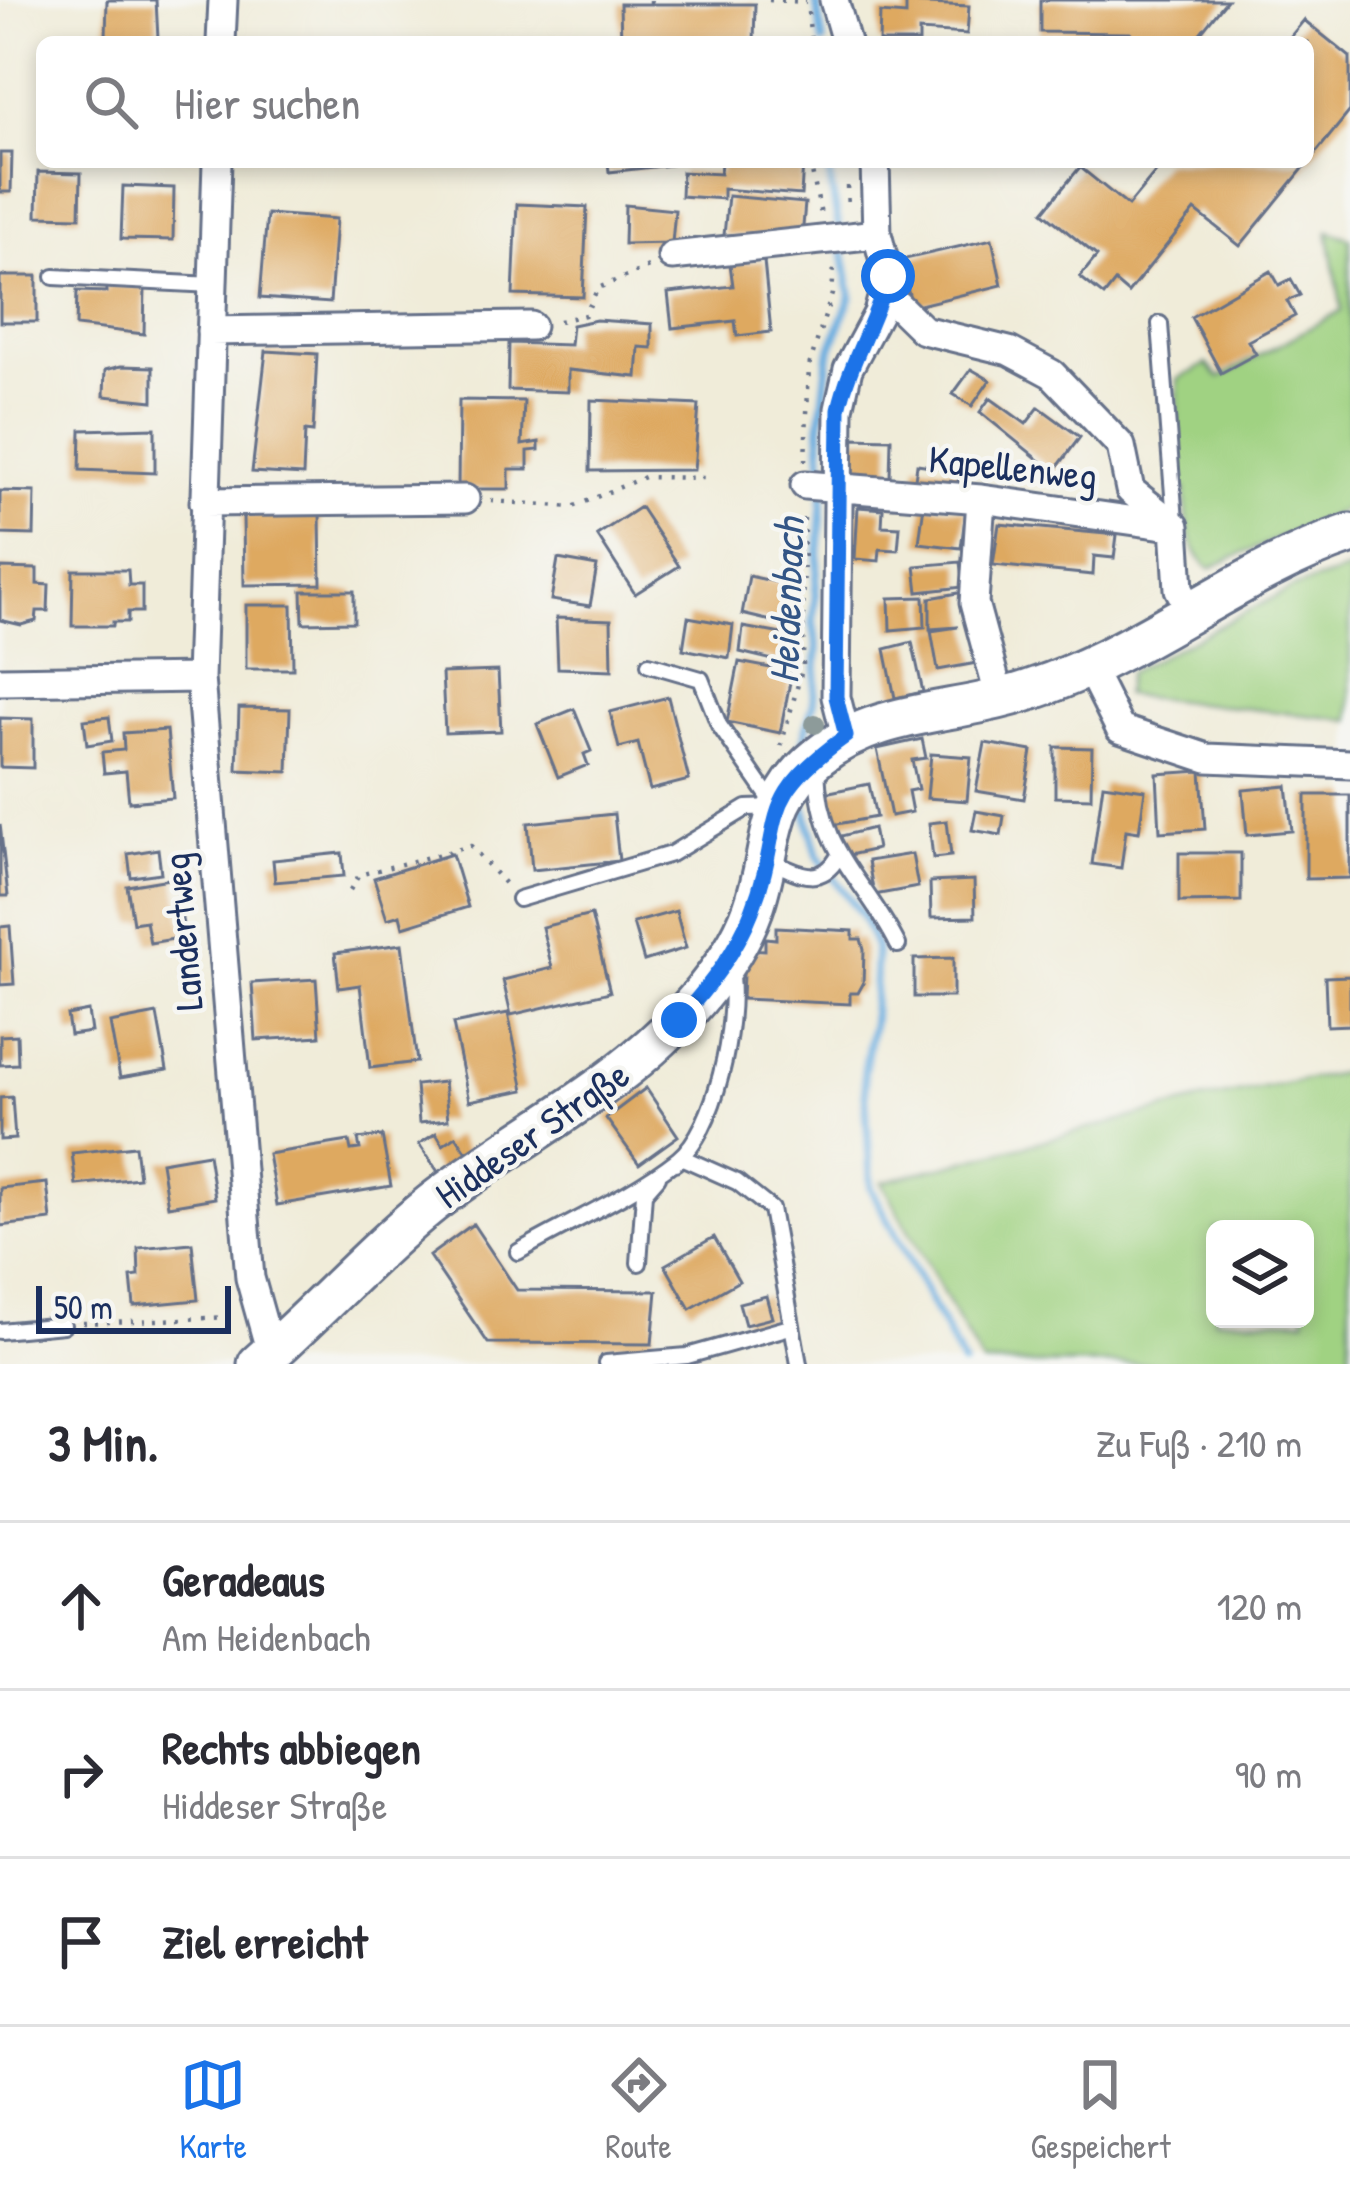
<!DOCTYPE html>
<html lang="de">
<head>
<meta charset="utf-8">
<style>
	body { margin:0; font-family:"Patrick Hand",sans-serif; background:#f2f2f3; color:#2b2b33 }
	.controls { position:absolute; right:36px; bottom:36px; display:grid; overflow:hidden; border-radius:18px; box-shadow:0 6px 18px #0003 }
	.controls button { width:108px; height:108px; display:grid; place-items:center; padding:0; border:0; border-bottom:3px solid #e1e1e2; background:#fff; color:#2b2b33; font:60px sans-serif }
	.scale { position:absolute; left:36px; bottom:30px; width:195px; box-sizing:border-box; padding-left:12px; border:6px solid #1b2f5e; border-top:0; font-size:33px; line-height:42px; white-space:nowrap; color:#1b2f5e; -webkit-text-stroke:9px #f6f6f2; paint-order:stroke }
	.stop { position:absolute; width:36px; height:36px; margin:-27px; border:9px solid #1a73e8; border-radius:50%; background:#fff }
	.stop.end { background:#1a73e8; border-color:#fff; box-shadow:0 3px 12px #0008 }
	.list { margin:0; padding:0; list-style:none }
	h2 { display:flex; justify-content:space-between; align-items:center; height:156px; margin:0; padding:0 48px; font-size:51px }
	h2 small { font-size:39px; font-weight:400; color:#7c7c81 }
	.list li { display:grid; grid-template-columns:78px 1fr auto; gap:36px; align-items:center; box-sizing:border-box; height:168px; padding:0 48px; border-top:3px solid #e1e1e2 }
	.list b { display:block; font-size:45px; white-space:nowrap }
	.list p { margin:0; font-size:39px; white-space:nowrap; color:#7c7c81 }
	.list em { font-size:39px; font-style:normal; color:#7c7c81 }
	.icon { flex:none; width:66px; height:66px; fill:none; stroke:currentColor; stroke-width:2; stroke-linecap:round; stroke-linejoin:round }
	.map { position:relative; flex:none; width:1350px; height:1364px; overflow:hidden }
	.search { position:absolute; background:#fff; box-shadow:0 6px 18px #0003; left:36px; right:36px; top:36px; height:132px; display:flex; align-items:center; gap:30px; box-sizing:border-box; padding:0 42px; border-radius:18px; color:#7c7c81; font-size:45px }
	.sheet { height:660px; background:#fff }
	nav { display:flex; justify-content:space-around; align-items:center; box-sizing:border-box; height:168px; border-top:3px solid #e1e1e2; background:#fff; font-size:33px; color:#7c7c81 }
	nav a { display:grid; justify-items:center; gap:6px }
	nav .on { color:#1a73e8 }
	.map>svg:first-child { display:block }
	.green { fill:#a0d282; stroke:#5e8070; stroke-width:3; fill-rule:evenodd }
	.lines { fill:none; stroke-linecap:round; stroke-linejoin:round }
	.stream { stroke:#6baee0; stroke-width:8 }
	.building { fill:#dea961 }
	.lane-casing { stroke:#667189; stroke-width:20 }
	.street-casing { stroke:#667189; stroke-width:33 }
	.secondary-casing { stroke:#667189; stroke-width:45 }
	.path { stroke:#667189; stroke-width:4.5; stroke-dasharray:3 9; stroke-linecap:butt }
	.lane { stroke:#fff; stroke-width:14 }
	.street { stroke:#fff; stroke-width:27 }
	.secondary { stroke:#fff; stroke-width:39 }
	.tree { fill:#8d9b9a }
	.route { stroke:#1a73e8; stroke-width:15 }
	.labels { text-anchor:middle; stroke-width:9; stroke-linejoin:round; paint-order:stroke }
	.street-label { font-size:39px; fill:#1b2f5e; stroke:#f6f6f2 }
	.water-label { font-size:42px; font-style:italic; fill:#335585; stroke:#f6f6f2 }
</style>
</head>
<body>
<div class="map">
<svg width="1350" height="1364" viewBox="0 0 1350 1364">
	<rect width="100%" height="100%" fill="#f6f6f2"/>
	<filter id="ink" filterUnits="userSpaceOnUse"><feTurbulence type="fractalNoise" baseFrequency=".00833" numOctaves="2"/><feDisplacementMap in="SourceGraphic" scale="24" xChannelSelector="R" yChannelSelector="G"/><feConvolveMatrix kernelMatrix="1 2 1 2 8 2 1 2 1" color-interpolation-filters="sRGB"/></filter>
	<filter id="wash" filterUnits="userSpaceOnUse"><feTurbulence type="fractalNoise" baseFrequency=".004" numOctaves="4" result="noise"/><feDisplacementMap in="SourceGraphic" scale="48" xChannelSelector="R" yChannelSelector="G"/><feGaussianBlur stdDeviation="2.7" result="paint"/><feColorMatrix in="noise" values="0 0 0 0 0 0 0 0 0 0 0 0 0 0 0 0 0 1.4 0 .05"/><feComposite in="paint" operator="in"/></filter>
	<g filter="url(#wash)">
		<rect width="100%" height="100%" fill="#f0ecd9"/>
		<path class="green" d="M1328,231L1350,238V507L1210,568C1187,551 1186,514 1185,488L1177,485L1178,379L1207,364L1219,378L1342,310Z
			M1350,570V720L1124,695L1128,673L1293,588Z
			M1350,1071V1364H982L882,1182L1201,1100ZM1215,1229H1305V1319H1215Z"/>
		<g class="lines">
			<path class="stream" d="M816,0L823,42
				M823,480L820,428L829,354L851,296L827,162
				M800,752L814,701L818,649L813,623L823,495
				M802,797L818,856L863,917L876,948L873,1021L864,1072L871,1188L963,1364"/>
		</g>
		<g id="blocks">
			<path class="building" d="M107,0H156L158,39L106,38Z
				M1040,0H1227L1193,42H1141L1130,33L1040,32Z
				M906,3L969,6L967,34L919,31V42H879L880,13L906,15Z
				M620,4H755L754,42H621Z
				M1304,20L1350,57V111L1240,246L1195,210L1128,293L1115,282L1104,296L1080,277L1097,256L1043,212L1080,167L1128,206L1164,162H1308V42H1286Z
				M0,153H12L11,192H0Z
				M608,162H671V165L609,172Z
				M721,162H803L801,195L723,189V199L681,196L682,172L720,174Z
				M38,172L81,173L80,217L37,216Z
				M123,186L174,188L173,240L121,239Z
				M728,196L805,203L802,238L724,235Z
				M517,204L587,207L583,297L513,295Z
				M625,205L675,210L672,243L624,244Z
				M267,214L336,219L330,303L260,298Z
				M992,239L1002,285L912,307L901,260Z
				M764,261L771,332L737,336L735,321L672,328L668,293L733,286L730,264Z
				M1271,271L1279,285L1291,279L1300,295L1287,301L1295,316L1248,341L1256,354L1221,373L1191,317Z
				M0,276H37V322H0Z
				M106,286L145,287L144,334L76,326L77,291L106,292Z
				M596,320L652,324V348L639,347L637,377L568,370V392L508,390L509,343L570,345L572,325Z
				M266,351L317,354L313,432L305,431L303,475L252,472Z
				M121,366L153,367V401L104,396L105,370Z
				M971,369L990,380L972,406L953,394Z
				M990,398L1026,424L1039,407L1080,437L1054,472L980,412Z
				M459,400L524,401L522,445L539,442V450L528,451V469H509V489H458Z
				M591,400L699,405L694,470L590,471Z
				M155,428V473L80,470L81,430Z
				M850,438L891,439L890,477H849Z
				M917,464L960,470L956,493L914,487Z
				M0,491L35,492L34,535L0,534Z
				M924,505L966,510L961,548L919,543Z
				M640,507L679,566L635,594L597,535Z
				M858,507L883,509L882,526L900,527L898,550L880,549L879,561L855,559Z
				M320,514L321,584L244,585L243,515Z
				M999,524L1117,535L1114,558L1094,556L1093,575L993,565Z
				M558,559L597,566L590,606L551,600Z
				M960,562L963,587L918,592L915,566Z
				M0,568L37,569V584L49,585L48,611H37L36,621L21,625L0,620Z
				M73,570H128L129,585H142V612H128V622H113V626H72Z
				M749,576L790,585L784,624L742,614Z
				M302,591H354V622L303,623Z
				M964,592L977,663L938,670L931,631L958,627L930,629V598Z
				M924,597L925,627L890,630L889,598Z
				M246,605H292L293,669H246Z
				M688,617L733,625L729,658L683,649Z
				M556,618L611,620L612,670L558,668Z
				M743,627L787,635L781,662L740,652Z
				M912,642L923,692L895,698L885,649Z
				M739,662L792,672L780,733L727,722Z
				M498,671L501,731L445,733L442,673Z
				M668,697L689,780L650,790L638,743L619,748L610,712Z
				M239,708L290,709L288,772L237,770Z
				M574,709L591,751L584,754L588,765L558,777L537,724Z
				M109,717L112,741L87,745L84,720Z
				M0,718L33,719V768L0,767Z
				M167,730L173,798L129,802L126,771L104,773L102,752L124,750L123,733Z
				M922,739L926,758L912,760L918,789L908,791L912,812L891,816L877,749Z
				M985,743L1032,751L1024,799L976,791Z
				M1055,747L1092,748L1091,798L1055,797Z
				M931,754L971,757L967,801L927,798Z
				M1201,771L1205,829L1160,832L1157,774Z
				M869,784L876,817L832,825L825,793Z
				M1103,784L1145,790L1139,832L1126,830L1121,868L1092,864Z
				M1287,786L1292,831L1247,835L1243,790Z
				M1306,795H1350V878L1306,879Z
				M976,811L1004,816L1001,835L972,830Z
				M614,814L619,861L532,870L528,823Z
				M947,821L951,856L933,858L929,823Z
				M0,824L8,896H0Z
				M873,828L877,849L845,856L841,836Z
				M158,849L161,873L131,877L128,854Z
				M342,853L344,876L275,882L273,860Z
				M1179,853H1241V901L1179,902Z
				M452,854L468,907L403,927L400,915L387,919L374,878Z
				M912,854L918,887L874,895L868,861Z
				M175,878L185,937L150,943L146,921L133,923L127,886Z
				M974,880L975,917L931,918L930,882Z
				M676,911L686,948L644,961L633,923Z
				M591,915L610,992L511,1015L503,980L552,968L542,927Z
				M10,926L14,984L0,985V927Z
				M776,927L853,931V939H861L864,950L863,984L858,993H850V1004L742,999L744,949L765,950V938L776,939Z
				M402,944L417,1062L370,1068L360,985L339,988L335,953Z
				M953,958V997H914V959Z
				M1350,976V1025L1327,1026L1325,977Z
				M316,979L320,1036L256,1040L252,983Z
				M88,1011L91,1032L70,1035L67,1015Z
				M508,1013L524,1090L469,1101L453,1024Z
				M157,1014L167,1070L120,1078L110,1023Z
				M17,1035L18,1064L0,1065V1036Z
				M444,1082L448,1120L419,1123L416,1085Z
				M646,1088L678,1136L639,1164L606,1118Z
				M12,1097L15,1139L0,1140V1098Z
				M436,1133L443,1145L456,1136L470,1157L441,1176L419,1144Z
				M382,1136L391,1186L277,1205L268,1154L349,1141L351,1150L360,1149L358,1139Z
				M135,1146L139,1178L76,1185L72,1153Z
				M208,1154L215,1198L168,1206L161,1162Z
				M47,1183L51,1220L0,1226V1188Z
				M473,1224L517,1290L657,1291L652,1344L488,1343L429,1256Z
				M714,1237L739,1281L690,1309L665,1265Z
				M192,1243L198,1300L134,1306L131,1277L139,1276L138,1248Z
				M766,1296L772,1318L745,1325L739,1303Z"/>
		</g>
	</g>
	<g filter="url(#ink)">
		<use href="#blocks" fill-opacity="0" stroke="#667189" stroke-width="3"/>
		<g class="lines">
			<g class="lane-casing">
				<path id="lane" d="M54,277L213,285
					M1160,324L1175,521
					M649,664L701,679L719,725L773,803
					M817,769C819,853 864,877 898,945
					M771,861C797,873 820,888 838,857
					M519,899L671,854L747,808L776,807
					M675,1163L681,1157L737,1182L771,1209L799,1364
					M518,1252C569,1222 631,1196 678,1159C717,1128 736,1024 731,977L725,972
					M639,1263L644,1193L658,1177
					M0,1331L63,1325
					M606,1363L687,1356L790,1327"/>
			</g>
			<g class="street-casing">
				<path id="street" d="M834,0L846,42
					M221,42L223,0
					M217,162L200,678L250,1278L271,1353
					M672,256L877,234
					M884,292L923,330L1009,351L1052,374L1121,446L1130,490L1175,526L1179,589L1192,613
					M211,331L531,326
					M805,485L981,499L1171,526
					M981,499L974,603L1000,699
					M204,502L465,499
					M1089,667L1120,729L1207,758L1350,764
					M0,681L200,678
					M846,736L836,697L839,409L848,369L878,313L888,276L877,234L875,162"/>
			</g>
			<g class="secondary-casing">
				<path id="secondary" d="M258,1364C317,1313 370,1253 431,1204C520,1134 621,1089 696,1001C719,974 741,943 753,909C775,848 762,801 819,756C870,715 936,714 998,699C1126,669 1227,575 1350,534"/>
			</g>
			<path class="path" d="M651,0V4
				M769,0L806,2
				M808,12L811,42
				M810,162L821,215
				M847,186L848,209
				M559,321L585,315L598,288L651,266
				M805,461L809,366L832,294L834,267
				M491,501L573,507L644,477L708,478
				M781,746L803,666L804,509
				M350,890L359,875L471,846L506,885
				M83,1323L233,1317"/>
			<use href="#lane" class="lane"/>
			<use href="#street" class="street"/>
			<use href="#secondary" class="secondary"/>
		</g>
		<circle class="tree" cx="815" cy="724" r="10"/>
	</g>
	<g class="lines" filter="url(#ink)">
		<path class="route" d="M679,1020C708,987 736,953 752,911C787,820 752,803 846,736L836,697L839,409C850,361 875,322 888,276"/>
	</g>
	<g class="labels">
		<g class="street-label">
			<text transform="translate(1013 467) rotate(6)" y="14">Kapellenweg</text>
			<text transform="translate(182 932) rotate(-95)" y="14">Landertweg</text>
			<text transform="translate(532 1134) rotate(-35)" y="14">Hiddeser Straße</text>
		</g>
		<g class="water-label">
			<text transform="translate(786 601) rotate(-88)" y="15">Heidenbach</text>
		</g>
	</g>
</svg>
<div class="controls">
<button><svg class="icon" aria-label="layers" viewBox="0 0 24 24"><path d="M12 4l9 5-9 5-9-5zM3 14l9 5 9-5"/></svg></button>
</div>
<div class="scale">50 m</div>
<div class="stop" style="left:888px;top:276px"></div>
<div class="stop end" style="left:679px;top:1020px"></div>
<div class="search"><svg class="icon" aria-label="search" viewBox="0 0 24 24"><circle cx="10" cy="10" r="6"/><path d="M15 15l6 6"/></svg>Hier suchen</div>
</div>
<section class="sheet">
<h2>3 Min.<small>Zu Fuß · 210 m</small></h2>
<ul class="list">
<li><svg class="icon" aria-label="ahead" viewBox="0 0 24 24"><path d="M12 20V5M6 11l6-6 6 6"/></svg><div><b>Geradeaus</b><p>Am Heidenbach</p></div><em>120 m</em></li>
<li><svg class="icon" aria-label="right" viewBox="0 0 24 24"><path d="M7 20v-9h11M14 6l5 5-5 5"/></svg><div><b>Rechts abbiegen</b><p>Hiddeser Straße</p></div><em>90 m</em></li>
<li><svg class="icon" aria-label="arrive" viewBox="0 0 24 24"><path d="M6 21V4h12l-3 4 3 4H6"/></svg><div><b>Ziel erreicht</b></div></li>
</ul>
</section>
<nav>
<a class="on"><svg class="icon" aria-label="map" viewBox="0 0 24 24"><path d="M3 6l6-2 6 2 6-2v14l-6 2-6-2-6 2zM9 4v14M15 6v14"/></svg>Karte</a>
<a><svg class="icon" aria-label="directions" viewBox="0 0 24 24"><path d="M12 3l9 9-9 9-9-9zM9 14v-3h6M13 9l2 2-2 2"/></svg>Route</a>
<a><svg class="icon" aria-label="saved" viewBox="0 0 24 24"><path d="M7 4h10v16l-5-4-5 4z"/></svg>Gespeichert</a>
</nav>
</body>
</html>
